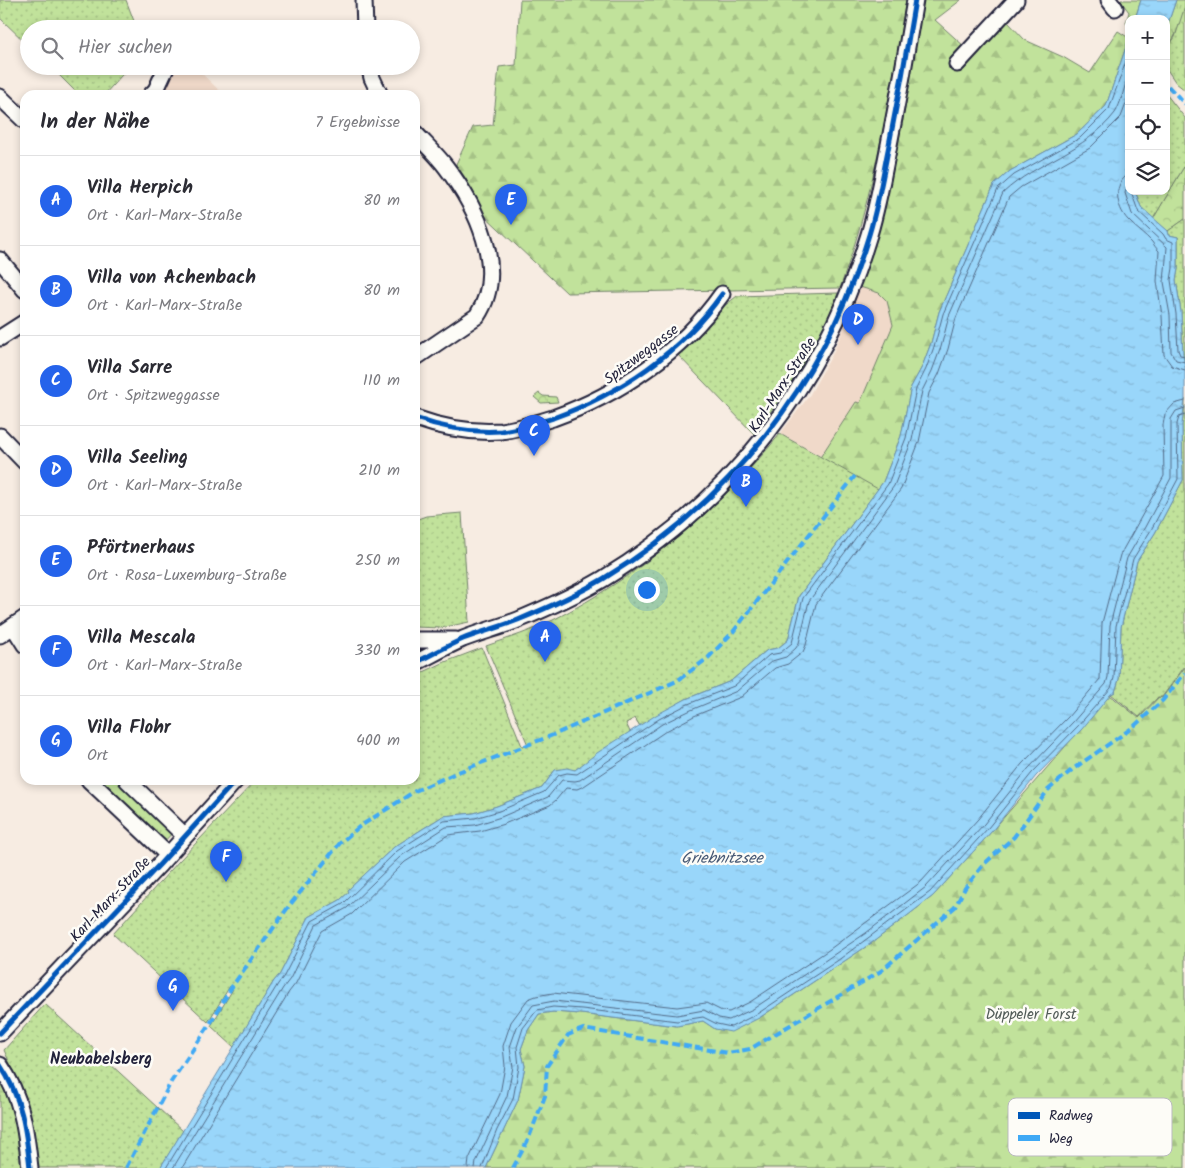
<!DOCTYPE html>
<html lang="de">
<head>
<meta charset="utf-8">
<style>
	body { margin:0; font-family:Kalam,sans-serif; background:#f7f7f7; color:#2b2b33 }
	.controls { position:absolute; right:15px; top:15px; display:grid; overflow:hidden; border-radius:10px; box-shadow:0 2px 8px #0003 }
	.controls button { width:45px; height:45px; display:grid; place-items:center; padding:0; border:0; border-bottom:1px solid #e1e1e2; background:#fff; color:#2b2b33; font:25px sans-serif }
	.you { position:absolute; left:646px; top:589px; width:18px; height:18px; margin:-12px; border:4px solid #fff; border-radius:50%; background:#1a73e8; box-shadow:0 0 0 8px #1a73e833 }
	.badge { display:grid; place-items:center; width:32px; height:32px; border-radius:50%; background:#2563eb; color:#fff; font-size:16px; font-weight:700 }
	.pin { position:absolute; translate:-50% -41px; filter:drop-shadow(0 1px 2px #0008) }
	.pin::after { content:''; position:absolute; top:26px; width:18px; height:15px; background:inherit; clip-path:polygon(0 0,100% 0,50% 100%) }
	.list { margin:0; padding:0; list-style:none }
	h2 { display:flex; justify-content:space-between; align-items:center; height:65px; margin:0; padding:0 20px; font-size:21px }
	h2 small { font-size:16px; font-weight:400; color:#7c7c81 }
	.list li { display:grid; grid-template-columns:32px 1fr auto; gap:15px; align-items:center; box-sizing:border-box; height:90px; padding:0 20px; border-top:1px solid #e1e1e2 }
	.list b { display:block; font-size:19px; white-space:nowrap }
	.list p { margin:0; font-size:16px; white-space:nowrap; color:#7c7c81 }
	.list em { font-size:16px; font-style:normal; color:#7c7c81 }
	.icon { flex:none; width:28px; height:28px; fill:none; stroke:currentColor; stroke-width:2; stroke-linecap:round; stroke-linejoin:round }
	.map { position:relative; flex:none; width:1185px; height:1168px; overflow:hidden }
	.search { position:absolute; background:#fff; box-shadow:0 2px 8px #0003; left:20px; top:20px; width:400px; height:55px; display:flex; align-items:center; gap:12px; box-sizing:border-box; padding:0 18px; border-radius:28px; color:#7c7c81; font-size:19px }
	.panel { position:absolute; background:#fff; box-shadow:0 2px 8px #0003; left:20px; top:90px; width:400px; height:695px; border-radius:15px }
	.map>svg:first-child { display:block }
	.built { fill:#f0d9c9 }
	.grass { fill:url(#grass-tufts); stroke:#72826b }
	.forest { fill:url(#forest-firs); stroke:#72826b }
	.park { fill:url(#park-crowns); stroke:#72826b }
	.garden { fill:url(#garden-dots); stroke:#72826b }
	.water { fill:url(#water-ripples); stroke:#698eae }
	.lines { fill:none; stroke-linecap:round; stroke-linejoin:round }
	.shore { stroke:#526a87; stroke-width:1 }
	.minor-casing { stroke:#22223b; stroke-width:19 }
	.minor { stroke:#fdfcf7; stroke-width:15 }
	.quiet { stroke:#3fa9f5; stroke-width:4; stroke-dasharray:8 4; stroke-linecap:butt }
	.cycleway-casing { stroke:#fdfcf7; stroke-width:8 }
	.cycleway { stroke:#0057b8; stroke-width:5 }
	.labels { text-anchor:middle; stroke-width:5; stroke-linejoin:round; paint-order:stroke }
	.street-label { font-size:15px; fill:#22223b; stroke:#fdfcf7 }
	.park-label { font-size:15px; fill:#525c58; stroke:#fdfcf7 }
	.water-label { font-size:16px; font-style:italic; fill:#465874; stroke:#fdfcf7 }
	.neighbourhood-label { font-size:16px; font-weight:bold; fill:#22223b; stroke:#fdfcf7 }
	.key { fill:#fdfcf7; stroke:#bbbbbf; stroke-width:1 }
	.key-label { font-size:14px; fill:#22223b }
</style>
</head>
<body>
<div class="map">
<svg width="1185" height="1168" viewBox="0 0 1185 1168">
	<defs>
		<pattern id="grass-tufts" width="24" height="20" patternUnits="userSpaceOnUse" patternTransform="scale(1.25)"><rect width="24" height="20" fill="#c1e29b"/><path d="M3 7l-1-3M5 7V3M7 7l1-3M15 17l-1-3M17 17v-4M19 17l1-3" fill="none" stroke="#a6c286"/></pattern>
		<pattern id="forest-firs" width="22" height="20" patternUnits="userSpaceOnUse" patternTransform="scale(1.25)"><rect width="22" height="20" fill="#c1e29b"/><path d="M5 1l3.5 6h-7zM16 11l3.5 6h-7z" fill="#a6c286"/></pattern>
		<pattern id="park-crowns" width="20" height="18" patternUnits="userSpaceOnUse" patternTransform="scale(1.25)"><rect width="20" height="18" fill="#c1e29b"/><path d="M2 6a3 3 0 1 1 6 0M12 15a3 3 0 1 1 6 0" fill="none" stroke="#a6c286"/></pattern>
		<pattern id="garden-dots" width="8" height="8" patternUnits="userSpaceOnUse" patternTransform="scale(1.25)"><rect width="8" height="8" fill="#c1e29b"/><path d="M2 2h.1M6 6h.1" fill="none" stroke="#a6c286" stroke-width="1.8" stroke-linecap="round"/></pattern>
		<pattern id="water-ripples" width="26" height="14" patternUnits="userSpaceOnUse" patternTransform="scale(1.25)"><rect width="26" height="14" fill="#99d6fa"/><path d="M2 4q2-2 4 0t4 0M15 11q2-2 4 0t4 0" fill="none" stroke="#84b7d7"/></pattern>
	</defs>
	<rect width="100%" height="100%" fill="#f7ece2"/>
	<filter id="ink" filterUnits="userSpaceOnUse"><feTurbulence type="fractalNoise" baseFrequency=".02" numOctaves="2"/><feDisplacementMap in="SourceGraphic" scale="10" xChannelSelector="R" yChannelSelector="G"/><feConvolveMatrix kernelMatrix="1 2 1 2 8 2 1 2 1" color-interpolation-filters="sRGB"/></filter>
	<g filter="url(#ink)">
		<path class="built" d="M175,66H194L224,95H164L162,93L166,88L165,86Z
			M868,265L918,286L835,464L780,434L809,396L832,355L844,328Z"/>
		<path class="grass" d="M1120,0H1141L1135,19H1129V27L1126,23L1129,12Z
			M1176,0H1185C1185,18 1176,36 1166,50V29Z
			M95,780H122L175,830L162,844Z"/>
		<path class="forest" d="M520,0H906C890,97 874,195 840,288L567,293L481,212L466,179L456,164L473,127L493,125L499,67L516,65Z
			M923,0H961L935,20L975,56L1007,21L1025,40L1063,57L1090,73L1118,31L1129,38L1106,106L1077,134L1010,171L994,185L939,312L931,343L922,367L911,387L901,436L883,482L799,596L767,650L731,681L640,726L635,718L626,723L821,456L856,402L860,403L893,325L887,301L879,293L860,287C893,192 907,99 923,0Z
			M1185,667V1168H486L518,1100L525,1066L521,1049L528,1030L539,1014L553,1012L581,1014L677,1026L703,1021L715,1029L759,1018L873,942L933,896L992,831L1110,695L1139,718L1159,697L1162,698Z"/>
		<path class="park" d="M1185,165V219L1168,231L1153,219Z
			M539,393L543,396L556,397L558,402L541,403L534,397Z"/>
		<path class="garden" d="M0,0H126L137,29H29V46L0,18Z
			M1185,6V90L1176,83L1166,68V50L1175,37Z
			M50,66H130L104,95H79Z
			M1166,94L1185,118V165L1153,219L1141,207L1135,191H1166Z
			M1185,219V367L1183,355L1181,312L1176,280L1178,269V237L1169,235L1168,231Z
			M838,293L828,319L806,364L754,434L676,353L713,315L737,296Z
			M1185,399V666L1162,697H1158L1139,717L1111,694L1115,692L1119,679L1121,627L1137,561L1155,533L1183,480L1182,425Z
			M780,434L878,489L799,596L788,640L778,648L767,650L731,681L686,699L640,726L635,718L626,723L630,732L575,770H555L542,788L497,806L474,813L443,816L394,847L348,890L349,892L340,900L309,917L280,974L274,981L234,1047L211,1026L233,989L230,986L208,1022L113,934L179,861L256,780H415V676L445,662L482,648L522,746L528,745L486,646C509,638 532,631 553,620C641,575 718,510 780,434Z
			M462,513L469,622L441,628L415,627V520L426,516Z
			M45,1004L183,1131L160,1168H37L29,1114L24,1095L4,1050Z
			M0,1076L11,1099L20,1143L23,1168H0Z"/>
		<path class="water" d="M1141,0H1176L1166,29V19H1135Z
			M1129,38V191H1135L1141,207L1168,231L1169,235L1178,237V269L1176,280L1181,312L1183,355L1185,367V399L1182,425L1183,480L1155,533L1137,561L1121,627L1119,679L1115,692L1111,694L1082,729L1036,776L992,831L933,896L873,942L759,1018L731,1032L715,1029L703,1021L677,1026L581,1014L553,1012L539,1014L528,1030L521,1049L525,1066L518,1100L486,1168H160L274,981L280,974L309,917L340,900L349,892L348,890L394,847L443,816L474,813L497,806L542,788L555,770L567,768L575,770L597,753L656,715L686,699L731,681L767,650L778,648L788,640L799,596L883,482L901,436L911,387L922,367L931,343L939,312L994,185L1010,171L1077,134L1106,106Z"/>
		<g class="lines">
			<path class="shore" d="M1129,174C1112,184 1116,207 1128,220C1135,228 1145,234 1152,242C1154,245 1156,248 1159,251L1157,281L1162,316L1164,355L1172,366L1185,370
				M1129,183L1125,193L1132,214L1167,247L1164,282L1170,315L1171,352L1176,360L1185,362
				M1131,191L1138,211L1163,234L1166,239L1173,242V268L1171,280L1176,314L1178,350L1180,355L1185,356
				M166,1168L278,984L284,976L312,921L343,904L397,851L444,821L475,818L499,811L544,792L559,775L567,773L577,774L659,719L688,704L734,686L769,655L780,653L792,643L803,598L888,484L906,438L916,389L926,369L935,344L943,314L998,189L1014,175L1080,138L1109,109L1129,53
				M173,1168L283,988L290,979L316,925L347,908L401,856L446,827L475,825L501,817L548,797L562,780L575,781L580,780L662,724L691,710L737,691L772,661L786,657L796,648L799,643L809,601L894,486L912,440L922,391L932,371L941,347L949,316L1003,193C1037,161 1085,152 1115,113C1121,104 1125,84 1129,73
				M182,1168L289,992L296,983L322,931L352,914L405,862L448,835L480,831L504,824L550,805L556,800L566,788L577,789L584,786L666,731L694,716L741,697L775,668L788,664L803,652L806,645L816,604L901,489L919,442L929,393L939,374L948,349L956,318L1009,197L1021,187L1090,148L1121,117L1129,96
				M468,1168L469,1159L500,1094L505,1066L503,1046L511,1022L528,999L536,996L553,993L677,1007L706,1003L722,1011L729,1012L750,1002L830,949L921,882L978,819L1022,764L1068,717L1100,679L1102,623L1120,555L1164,476L1163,425L1165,414L1174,404L1185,401
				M475,1168L476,1162L507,1096L513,1067L510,1047L517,1027L533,1005L554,1001L677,1015L704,1010L719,1018L729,1020L753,1009L866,933L926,887L984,824L1028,769L1073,722L1106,684L1108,677L1110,625L1127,558L1145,527L1171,478V419L1176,411L1185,408
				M482,1168L497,1130L513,1099L519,1067L517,1047L523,1028L537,1010L553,1007L582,1009L677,1021L703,1017L717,1024L731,1027L757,1014L837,961L930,892L988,828L1032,773L1078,726L1111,688L1114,678L1116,626L1133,559L1151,530L1178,479L1177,424L1179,417L1185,415"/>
			<g class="minor-casing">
				<path id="minor" d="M364,0L365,29
					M1109,0L1115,8
					M957,64L1016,0
					M369,66L372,78L380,95
					M151,95L156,90L167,66
					M0,97L25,121
					M415,133C425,144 437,155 446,167C476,206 508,270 477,316L415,358
					M0,260L25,290
					M0,338L25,322
					M415,418C443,428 472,433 501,431C518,429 537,423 553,418C620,394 681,352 722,294
					M0,436L25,462
					M13,626L25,645
					M0,635L25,618
					M415,640H456
					M415,663C431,655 447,646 463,639C481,632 500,627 518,620C547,608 576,595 603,579C730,502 823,383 867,241C877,211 882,180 888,150C898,100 907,50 915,0
					M89,780L168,855
					M127,780L185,836
					M0,1033L160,864L236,780
					M0,1065C22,1097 26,1130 30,1168"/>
			</g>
			<use href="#minor" class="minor"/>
			<path class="quiet" d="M1168,86L1185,104
				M126,1168L171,1082L210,1024L231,988L289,906L340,843L359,827L415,791L458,772L553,735L677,681L708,658L733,632L855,476
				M513,1168L528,1140L545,1096L547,1066L568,1035L583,1029L728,1053L750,1049L881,971L955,907L965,888L983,865L1014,837L1048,790L1073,769L1132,728L1163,700L1185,673"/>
			<g class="cycleway-casing">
				<path id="cycleway" d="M415,418C443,428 472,433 501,431C518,429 537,423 553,418C620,394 681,352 722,294
					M415,663C431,655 447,646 463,639C481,632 500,627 518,620C547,608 576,595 603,579C730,502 823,383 867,241C877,211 882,180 888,150C898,100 907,50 915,0
					M0,1033L160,864L236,780
					M0,1065C22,1097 26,1130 30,1168"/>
			</g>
			<use href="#cycleway" class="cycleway"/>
		</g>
	</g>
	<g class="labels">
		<g class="street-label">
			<text transform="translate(641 354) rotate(-37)" y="5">Spitzweggasse</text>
			<text transform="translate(782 385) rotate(-57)" y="5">Karl-Marx-Straße</text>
			<text transform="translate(110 899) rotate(-47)" y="5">Karl-Marx-Straße</text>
		</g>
		<g class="park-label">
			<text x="1031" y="1019">Düppeler Forst</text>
		</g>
		<g class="water-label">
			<text x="722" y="863">Griebnitzsee</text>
		</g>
		<g class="neighbourhood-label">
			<text x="101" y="1064">Neubabelsberg</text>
		</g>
	</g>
	<rect x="1008" y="1098" width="164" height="58" rx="8" class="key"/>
	<rect x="1018" y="1112" width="22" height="7" fill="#0057b8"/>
	<rect x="1018" y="1135" width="22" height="6" fill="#3fa9f5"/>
	<g class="key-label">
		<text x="1049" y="1120">Radweg</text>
		<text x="1049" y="1143">Weg</text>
	</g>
</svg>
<div class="controls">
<button>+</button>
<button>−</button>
<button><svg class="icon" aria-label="locate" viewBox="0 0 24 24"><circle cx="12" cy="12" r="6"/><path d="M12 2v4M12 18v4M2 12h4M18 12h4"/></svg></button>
<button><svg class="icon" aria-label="layers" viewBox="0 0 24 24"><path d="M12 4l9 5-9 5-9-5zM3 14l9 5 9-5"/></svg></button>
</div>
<div class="you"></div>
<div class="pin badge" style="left:545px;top:662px">A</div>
<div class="pin badge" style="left:746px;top:507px">B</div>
<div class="pin badge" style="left:534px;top:456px">C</div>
<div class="pin badge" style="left:858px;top:345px">D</div>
<div class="pin badge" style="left:511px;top:225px">E</div>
<div class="pin badge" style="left:226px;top:882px">F</div>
<div class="pin badge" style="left:173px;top:1011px">G</div>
<div class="search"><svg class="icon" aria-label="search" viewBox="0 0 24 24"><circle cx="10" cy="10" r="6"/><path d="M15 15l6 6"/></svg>Hier suchen</div>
<section class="panel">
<h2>In der Nähe<small>7 Ergebnisse</small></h2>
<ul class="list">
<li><span class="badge">A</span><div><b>Villa Herpich</b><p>Ort · Karl-Marx-Straße</p></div><em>80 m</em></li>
<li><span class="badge">B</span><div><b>Villa von Achenbach</b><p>Ort · Karl-Marx-Straße</p></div><em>80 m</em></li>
<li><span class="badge">C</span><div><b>Villa Sarre</b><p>Ort · Spitzweggasse</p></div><em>110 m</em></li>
<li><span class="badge">D</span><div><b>Villa Seeling</b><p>Ort · Karl-Marx-Straße</p></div><em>210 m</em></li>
<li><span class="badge">E</span><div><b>Pförtnerhaus</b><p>Ort · Rosa-Luxemburg-Straße</p></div><em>250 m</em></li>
<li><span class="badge">F</span><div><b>Villa Mescala</b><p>Ort · Karl-Marx-Straße</p></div><em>330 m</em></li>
<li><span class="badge">G</span><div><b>Villa Flohr</b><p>Ort</p></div><em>400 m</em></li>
</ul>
</section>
</div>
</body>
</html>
